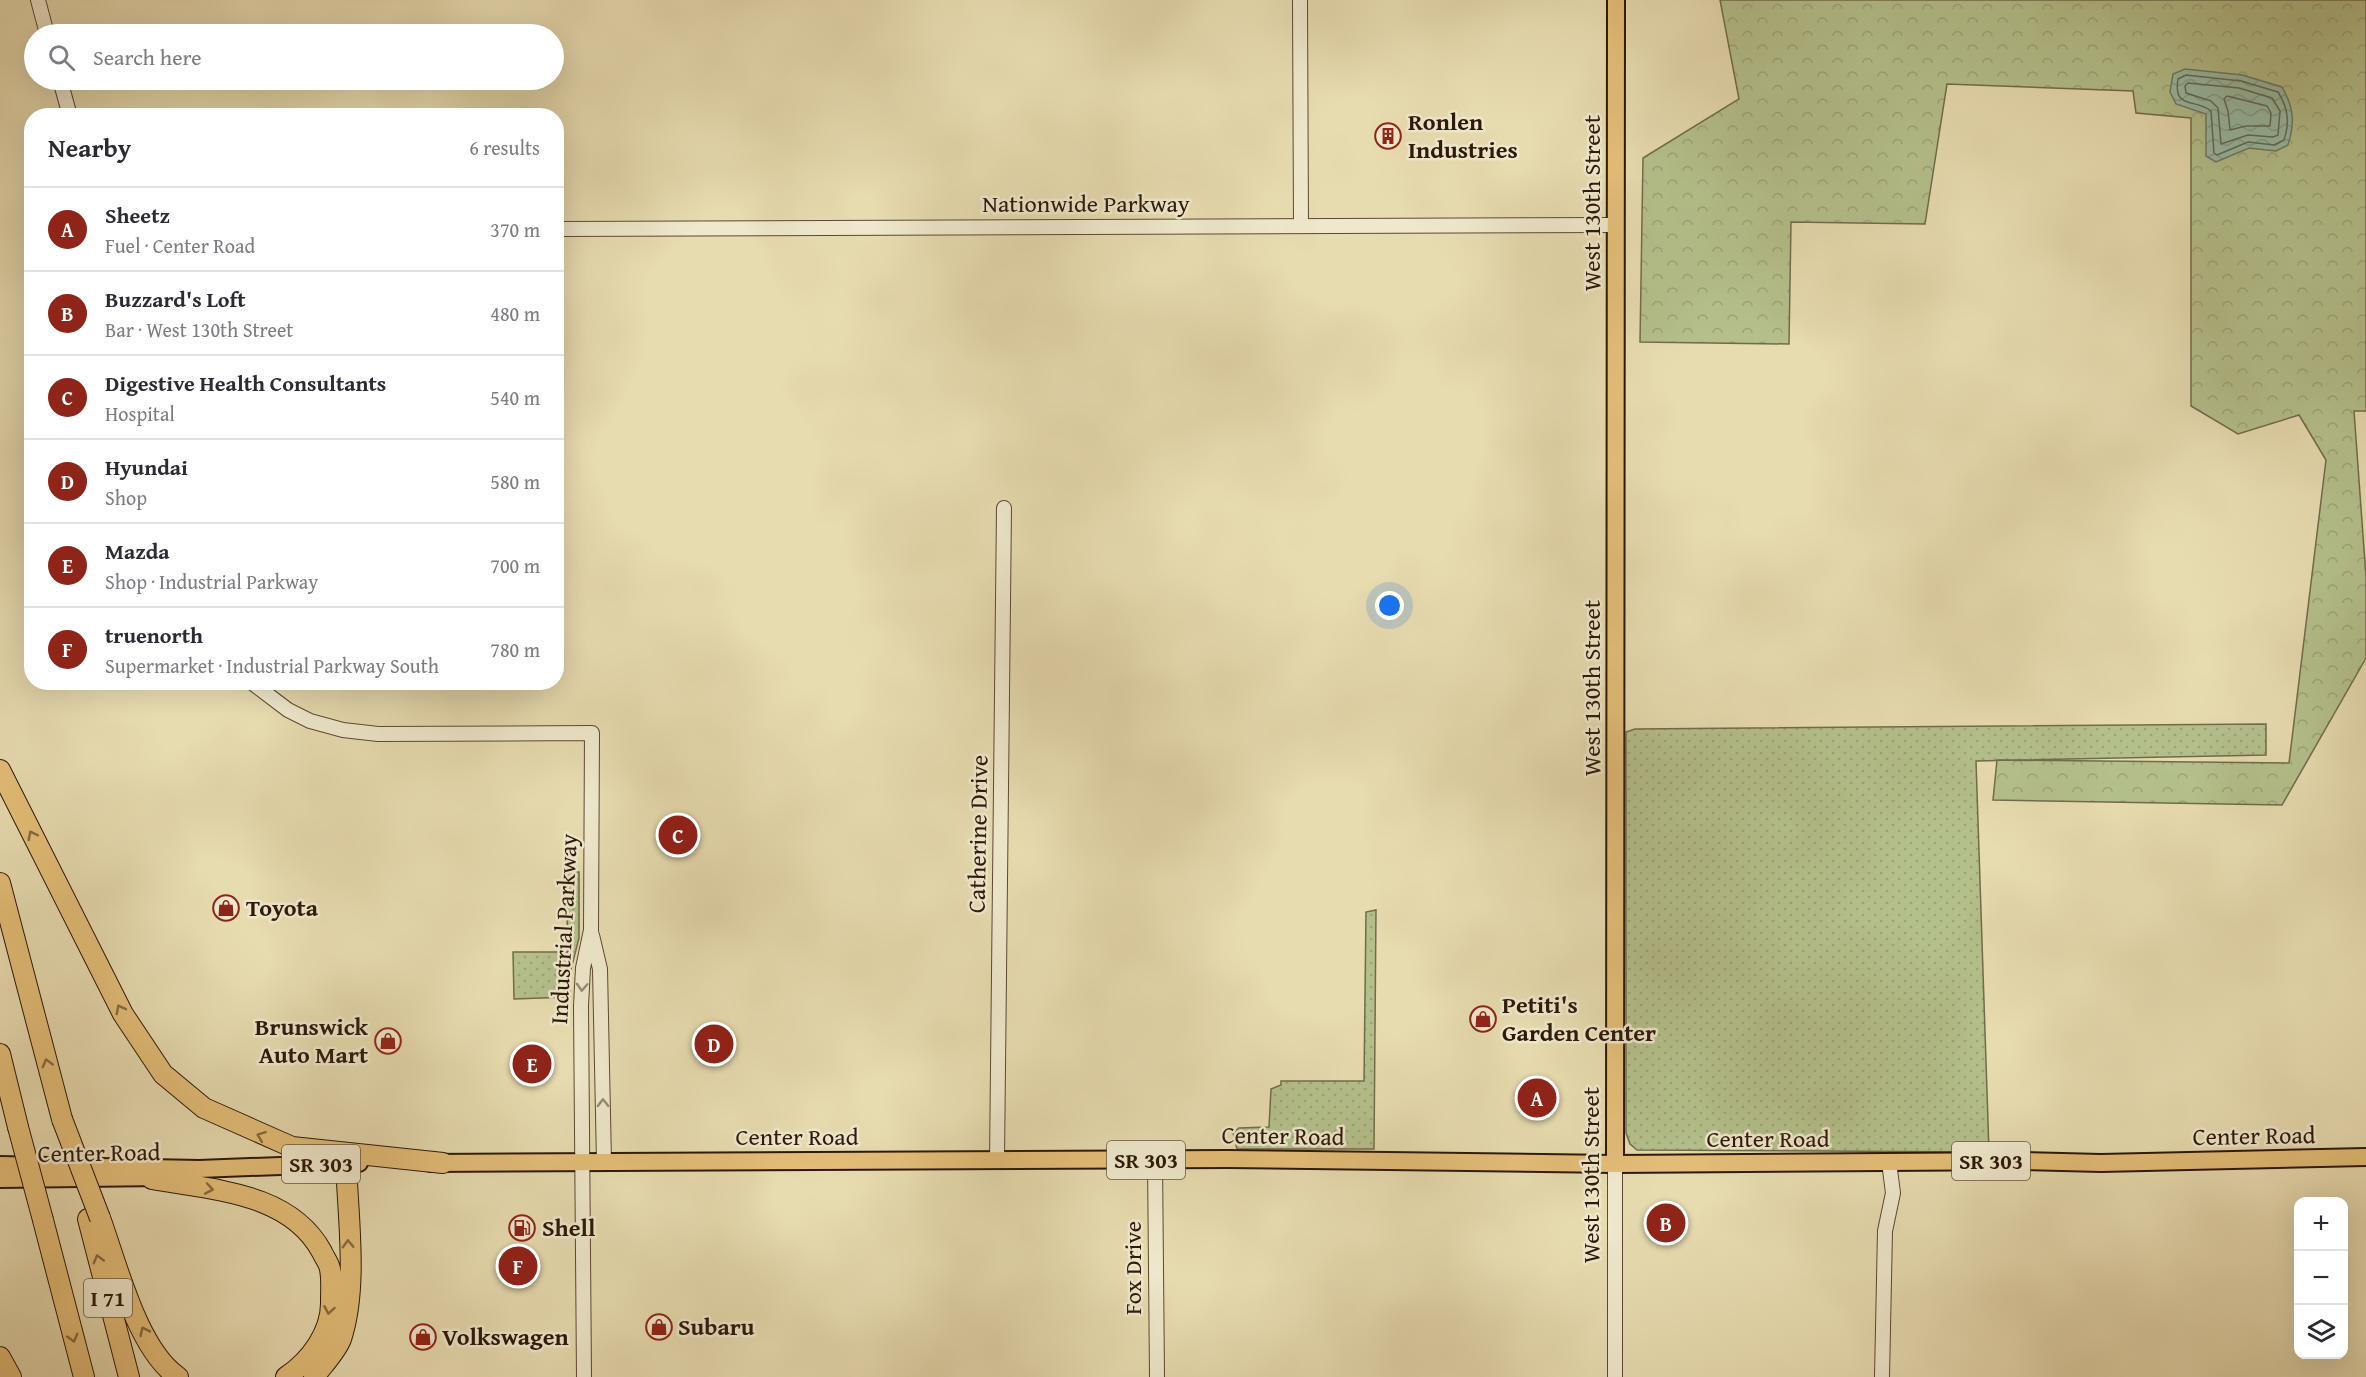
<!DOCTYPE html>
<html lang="en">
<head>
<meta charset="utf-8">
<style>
	body { margin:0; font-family:"Gentium Book Plus",serif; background:#f7f7f7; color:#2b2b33 }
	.controls { position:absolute; right:18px; bottom:18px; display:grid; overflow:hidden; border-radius:12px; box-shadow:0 6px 24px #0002 }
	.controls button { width:54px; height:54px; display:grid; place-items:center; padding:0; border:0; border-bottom:2px solid #e1e1e2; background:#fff; color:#2b2b33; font:30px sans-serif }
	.you { position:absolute; left:1390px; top:606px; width:21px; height:21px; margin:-15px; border:4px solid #fff; border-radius:50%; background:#1a73e8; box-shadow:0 0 0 9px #1a73e833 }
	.badge { display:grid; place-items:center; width:39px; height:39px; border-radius:50%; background:#8f2418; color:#fff; font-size:20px; font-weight:700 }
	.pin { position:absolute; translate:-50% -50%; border:3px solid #fff; box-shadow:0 2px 6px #0006 }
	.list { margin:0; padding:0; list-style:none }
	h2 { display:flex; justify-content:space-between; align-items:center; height:78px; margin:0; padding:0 24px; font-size:26px }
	h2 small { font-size:20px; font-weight:400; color:#7c7c81 }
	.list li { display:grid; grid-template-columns:39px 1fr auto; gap:18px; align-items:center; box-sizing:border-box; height:84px; padding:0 24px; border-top:2px solid #e1e1e2 }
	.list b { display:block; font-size:22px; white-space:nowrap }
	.list p { margin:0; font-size:20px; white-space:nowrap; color:#7c7c81 }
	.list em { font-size:20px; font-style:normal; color:#7c7c81 }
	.icon { flex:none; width:33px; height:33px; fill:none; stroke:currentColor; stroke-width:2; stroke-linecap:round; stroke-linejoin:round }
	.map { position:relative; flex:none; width:2366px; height:1377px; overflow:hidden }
	.search { position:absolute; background:#fff; box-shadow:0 6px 24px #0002; left:24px; top:24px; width:540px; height:66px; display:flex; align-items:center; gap:15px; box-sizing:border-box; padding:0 21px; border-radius:33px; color:#7c7c81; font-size:22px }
	.panel { position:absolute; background:#fff; box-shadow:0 6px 24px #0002; left:24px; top:108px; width:540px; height:582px; border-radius:24px }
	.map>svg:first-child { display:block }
	.grass { fill:url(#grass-dots); stroke:#706c4a; stroke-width:1.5 }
	.forest { fill:url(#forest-crowns); stroke:#706c4a; stroke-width:1.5 }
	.water { fill:url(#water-waves); stroke:#6d7a67; stroke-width:1.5 }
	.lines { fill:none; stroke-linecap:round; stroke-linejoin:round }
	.shore { stroke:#626a57; stroke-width:1.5 }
	.minor-casing { stroke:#5c4933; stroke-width:16 }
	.major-casing { stroke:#2d1809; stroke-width:20 }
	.highway-casing { stroke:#2d1809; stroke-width:22 }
	.minor { stroke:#efe8cc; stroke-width:14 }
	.major { stroke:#e4be78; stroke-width:16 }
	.highway { stroke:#e4be78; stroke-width:20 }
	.highway-bridge-casing { stroke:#2d1809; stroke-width:22; stroke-linecap:butt }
	.highway-bridge { stroke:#e4be78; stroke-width:20 }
	.oneway { stroke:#886b40 }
	.oneway2 { stroke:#988a74 }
	.labels { text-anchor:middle; stroke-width:5; stroke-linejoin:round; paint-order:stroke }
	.shield { fill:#efe8cc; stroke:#675644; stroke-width:1.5 }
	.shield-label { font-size:22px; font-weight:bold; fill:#2d1809 }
	.poi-label { font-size:24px; font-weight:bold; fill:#2d1809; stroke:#efe8cc; text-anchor:start }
	.street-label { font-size:24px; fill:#2d1809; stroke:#efe8cc }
</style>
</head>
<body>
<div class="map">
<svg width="2366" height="1377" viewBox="0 0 2366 1377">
	<defs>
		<pattern id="grass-dots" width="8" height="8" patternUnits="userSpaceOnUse" patternTransform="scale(1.5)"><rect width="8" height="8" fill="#b4c08c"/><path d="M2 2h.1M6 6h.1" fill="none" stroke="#9ba477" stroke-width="1.8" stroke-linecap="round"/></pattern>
		<pattern id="forest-crowns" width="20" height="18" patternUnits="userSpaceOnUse" patternTransform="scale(1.5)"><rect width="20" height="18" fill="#b4c08c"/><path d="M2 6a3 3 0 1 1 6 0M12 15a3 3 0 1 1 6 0" fill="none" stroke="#9ba477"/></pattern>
		<pattern id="water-waves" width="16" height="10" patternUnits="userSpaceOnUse" patternTransform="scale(1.5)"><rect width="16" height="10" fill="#98bca5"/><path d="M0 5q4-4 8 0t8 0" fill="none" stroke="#83a18d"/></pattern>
	</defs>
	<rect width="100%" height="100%" fill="#e7dbb0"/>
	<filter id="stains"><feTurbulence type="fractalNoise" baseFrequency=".00333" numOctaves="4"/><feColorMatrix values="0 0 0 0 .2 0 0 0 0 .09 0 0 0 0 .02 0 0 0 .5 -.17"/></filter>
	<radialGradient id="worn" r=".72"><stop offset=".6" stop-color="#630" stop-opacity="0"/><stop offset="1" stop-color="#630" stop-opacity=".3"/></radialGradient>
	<path class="grass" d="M2266,724V755L1976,761L1989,1152L1637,1150L1630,1144L1626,1133V732L1635,729Z
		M566,872H579V938L569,977L570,997L514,999L513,952H568Z
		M1376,910L1374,1149H1237L1233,1133L1239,1128L1269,1127L1271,1089L1281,1085V1081H1364L1366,912Z"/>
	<path class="forest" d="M1720,0H2366V411H2354L2366,577V658L2282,805L1993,800L1997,760L2289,763L2326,460L2299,415L2238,434L2191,406V118L2136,113L2133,91L1947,84L1925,224L1791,222L1789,344L1640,342L1643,158L1739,99Z"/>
	<path class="water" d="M2185,69L2242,75L2282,87C2294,108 2295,122 2288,145L2276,151L2249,148L2216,162L2206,156V114L2176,104L2170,92L2173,74Z"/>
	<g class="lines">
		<path class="shore" d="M2186,75L2241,81L2278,92C2288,108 2290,122 2284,140L2274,145L2248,142L2217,155L2214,153L2211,111C2195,98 2173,110 2178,79Z
			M2188,83L2239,88L2272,98L2280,111L2278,135L2273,137L2248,135L2221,144L2218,108L2211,101L2186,93L2185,86Z
			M2227,96L2267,106L2271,113L2270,126H2246L2230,130L2228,111L2224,99Z"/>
		<g class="minor-casing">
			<path id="minor" d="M38,0L47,34
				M1300,0L1301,226
				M60,80L70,116
				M556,229L1616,225
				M251,682L288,710L310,721L343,730L378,734L592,733L591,930L583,968L581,1006L584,1377
				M592,935L600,969L604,1162
				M997,1160L1004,508
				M1155,1160L1157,1377
				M1615,1164V1377
				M1882,1377L1885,1231L1893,1193L1889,1162"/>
		</g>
		<g class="major-casing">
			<path id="major" d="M430,1163L1228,1159L1615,1164L2027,1161L2101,1163L2366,1157
				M1615,1164L1616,0
				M0,1165L199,1169L359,1163
				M0,1179L163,1177"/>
		</g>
		<g class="highway-casing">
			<path id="highway" d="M0,770L123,1014L163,1074L204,1108L292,1147L443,1163
				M0,883L62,1119
				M0,1054L18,1127
				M152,1179C212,1190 290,1192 322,1252C324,1257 329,1263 330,1269C332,1279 331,1291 331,1301C332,1332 310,1361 286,1377
				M100,1218C117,1264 137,1349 178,1377
				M88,1219L129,1377
				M43,1220L84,1377
				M0,1357L11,1377
				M314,1377C322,1366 336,1352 341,1339C358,1288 348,1217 346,1163"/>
		</g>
		<use href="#minor" class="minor"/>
		<use href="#major" class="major"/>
		<use href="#highway" class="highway"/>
		<g class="highway-bridge-casing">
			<path id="highway-bridge" d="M62,1119L100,1218
				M18,1127L43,1220"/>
		</g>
		<use href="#highway-bridge" class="highway-bridge"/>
	</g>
	<defs><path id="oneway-chevron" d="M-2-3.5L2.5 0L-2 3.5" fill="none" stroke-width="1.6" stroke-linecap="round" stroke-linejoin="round" transform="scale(1.5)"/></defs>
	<g class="oneway">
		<use href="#oneway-chevron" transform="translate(32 835) rotate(-117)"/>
		<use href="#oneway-chevron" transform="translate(120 1009) rotate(-118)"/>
		<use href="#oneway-chevron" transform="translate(47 1063) rotate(-105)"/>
		<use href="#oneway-chevron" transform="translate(261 1136) rotate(-159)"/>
		<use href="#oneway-chevron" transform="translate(209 1189) rotate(10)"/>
		<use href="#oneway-chevron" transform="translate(348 1244) rotate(-92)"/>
		<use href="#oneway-chevron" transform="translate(98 1259) rotate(-105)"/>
		<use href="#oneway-chevron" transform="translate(329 1310) rotate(100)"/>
		<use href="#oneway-chevron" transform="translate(144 1331) rotate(-116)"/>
		<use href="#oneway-chevron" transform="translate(73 1338) rotate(75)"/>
	</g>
	<g class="oneway2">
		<use href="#oneway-chevron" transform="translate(582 987) rotate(93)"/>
		<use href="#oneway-chevron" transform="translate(603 1103) rotate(-91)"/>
	</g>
	<defs>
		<g id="building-ring" transform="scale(1.35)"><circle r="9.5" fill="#efe8cc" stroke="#8f2418" stroke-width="1.5"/><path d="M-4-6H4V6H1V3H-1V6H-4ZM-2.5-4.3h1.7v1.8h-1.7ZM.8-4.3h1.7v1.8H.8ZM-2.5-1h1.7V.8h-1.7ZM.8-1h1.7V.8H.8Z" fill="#8f2418"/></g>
		<g id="shop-ring" transform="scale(1.35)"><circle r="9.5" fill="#efe8cc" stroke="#8f2418" stroke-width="1.5"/><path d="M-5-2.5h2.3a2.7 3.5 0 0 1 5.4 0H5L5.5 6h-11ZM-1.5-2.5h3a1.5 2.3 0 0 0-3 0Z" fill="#8f2418"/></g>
		<g id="fuel-ring" transform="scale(1.35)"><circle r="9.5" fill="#efe8cc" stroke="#8f2418" stroke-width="1.5"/><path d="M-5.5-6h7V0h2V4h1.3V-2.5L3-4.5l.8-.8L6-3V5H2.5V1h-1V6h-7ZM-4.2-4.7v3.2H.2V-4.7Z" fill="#8f2418"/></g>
	</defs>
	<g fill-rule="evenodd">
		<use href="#building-ring" x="1388" y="136"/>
		<use href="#shop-ring" x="226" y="908"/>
		<use href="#shop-ring" x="1483" y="1019"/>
		<use href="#shop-ring" x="388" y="1041"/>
		<use href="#fuel-ring" x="522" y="1228"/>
		<use href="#shop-ring" x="659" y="1327"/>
		<use href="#shop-ring" x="423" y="1337"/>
	</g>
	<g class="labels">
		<g class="shield">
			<rect x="1107" y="1141" width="78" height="38" rx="4.5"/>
			<rect x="1952" y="1142" width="78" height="38" rx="4.5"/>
			<rect x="282" y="1145" width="78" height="38" rx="4.5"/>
			<rect x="84" y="1279" width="48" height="38" rx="4.5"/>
		</g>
		<g class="shield-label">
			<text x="1146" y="1168">SR 303</text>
			<text x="1991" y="1169">SR 303</text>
			<text x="321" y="1172">SR 303</text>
			<text x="108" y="1306">I 71</text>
		</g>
		<g class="poi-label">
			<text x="1408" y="130">Ronlen<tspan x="1408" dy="28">Industries</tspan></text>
			<text x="246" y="916">Toyota</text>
			<text x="1502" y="1013">Petiti's<tspan x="1502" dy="28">Garden Center</tspan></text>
			<text x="368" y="1035" text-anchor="end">Brunswick<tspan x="368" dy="28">Auto Mart</tspan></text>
			<text x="542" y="1236">Shell</text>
			<text x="678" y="1335">Subaru</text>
			<text x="442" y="1345">Volkswagen</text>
		</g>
		<g class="street-label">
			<text transform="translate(1592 203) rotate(-90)" y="8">West 130th Street</text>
			<text x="1086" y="212">Nationwide Parkway</text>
			<text transform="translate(1592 688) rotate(-90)" y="8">West 130th Street</text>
			<text transform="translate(978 834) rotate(-89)" y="8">Catherine Drive</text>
			<text transform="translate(564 929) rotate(-87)" y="8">Industrial Parkway</text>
			<text transform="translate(1283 1136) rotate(1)" y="8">Center Road</text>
			<text transform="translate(2254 1136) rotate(-1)" y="8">Center Road</text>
			<text x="797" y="1145">Center Road</text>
			<text x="1768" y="1147">Center Road</text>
			<text transform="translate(99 1153) rotate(-1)" y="8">Center Road</text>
			<text transform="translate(1591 1175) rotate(-90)" y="8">West 130th Street</text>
			<text transform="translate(1133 1268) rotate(-90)" y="8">Fox Drive</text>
		</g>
	</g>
	<rect width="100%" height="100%" filter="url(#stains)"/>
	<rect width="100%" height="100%" fill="url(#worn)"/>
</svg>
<div class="controls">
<button>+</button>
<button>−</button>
<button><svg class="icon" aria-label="layers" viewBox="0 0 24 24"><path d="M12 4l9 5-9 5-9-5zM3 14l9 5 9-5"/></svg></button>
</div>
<div class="you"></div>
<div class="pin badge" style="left:1537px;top:1098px">A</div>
<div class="pin badge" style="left:1666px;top:1223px">B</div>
<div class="pin badge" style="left:678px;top:835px">C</div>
<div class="pin badge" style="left:714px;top:1044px">D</div>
<div class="pin badge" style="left:532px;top:1064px">E</div>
<div class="pin badge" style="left:518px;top:1266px">F</div>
<div class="search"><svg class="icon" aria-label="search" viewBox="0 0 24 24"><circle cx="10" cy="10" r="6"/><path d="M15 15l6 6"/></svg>Search here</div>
<section class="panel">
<h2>Nearby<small>6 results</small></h2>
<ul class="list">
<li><span class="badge">A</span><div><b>Sheetz</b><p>Fuel · Center Road</p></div><em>370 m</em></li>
<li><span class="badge">B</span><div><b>Buzzard's Loft</b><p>Bar · West 130th Street</p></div><em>480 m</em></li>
<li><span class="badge">C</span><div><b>Digestive Health Consultants</b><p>Hospital</p></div><em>540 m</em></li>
<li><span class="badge">D</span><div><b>Hyundai</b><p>Shop</p></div><em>580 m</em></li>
<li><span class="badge">E</span><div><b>Mazda</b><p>Shop · Industrial Parkway</p></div><em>700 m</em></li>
<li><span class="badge">F</span><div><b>truenorth</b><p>Supermarket · Industrial Parkway South</p></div><em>780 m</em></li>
</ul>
</section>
</div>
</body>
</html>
